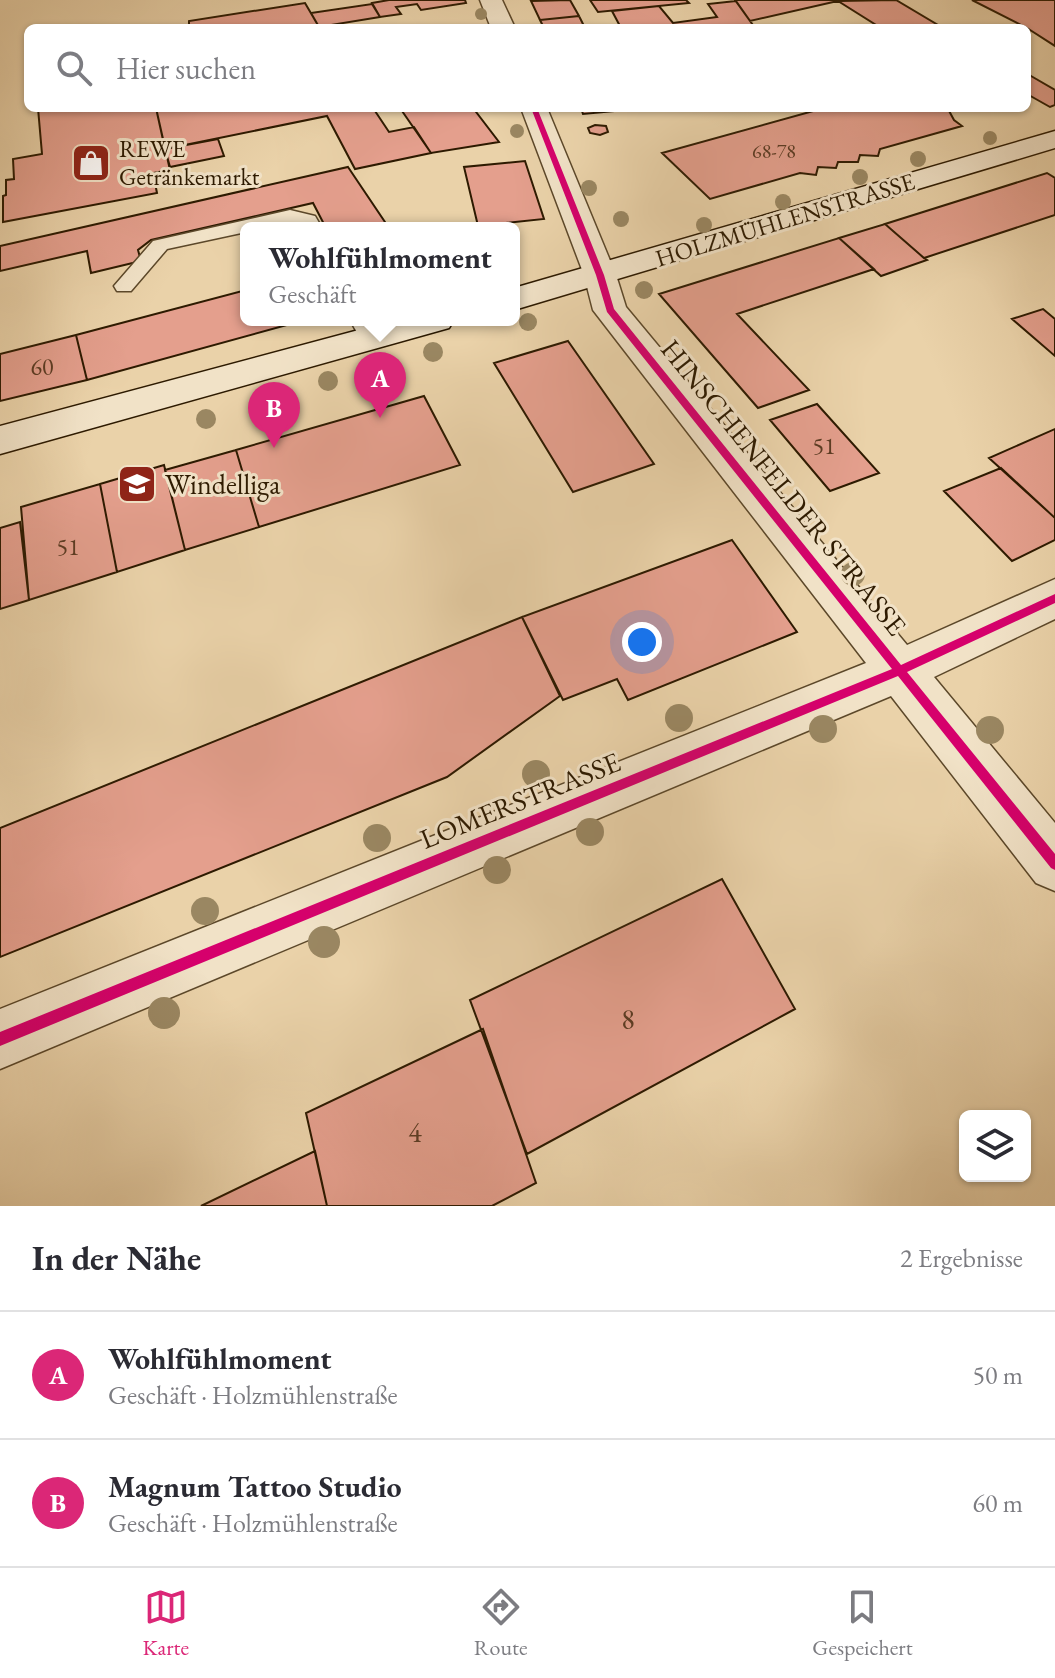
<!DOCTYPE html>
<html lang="de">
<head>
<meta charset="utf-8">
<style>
	body { margin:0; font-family:"EB Garamond",serif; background:#f2f2f3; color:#2b2b33 }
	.controls { position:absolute; right:24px; bottom:24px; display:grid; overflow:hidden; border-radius:12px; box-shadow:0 2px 6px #0004 }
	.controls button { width:72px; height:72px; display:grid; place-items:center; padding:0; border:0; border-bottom:2px solid #e1e1e2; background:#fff; color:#2b2b33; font:40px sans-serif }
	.you { position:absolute; left:642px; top:642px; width:28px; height:28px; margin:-20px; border:6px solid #fff; border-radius:50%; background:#1a73e8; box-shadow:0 0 0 12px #1a73e833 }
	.badge { display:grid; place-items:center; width:52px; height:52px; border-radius:50%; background:#db2777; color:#fff; font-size:26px; font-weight:700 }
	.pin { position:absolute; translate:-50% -66px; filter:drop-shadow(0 2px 4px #0008) }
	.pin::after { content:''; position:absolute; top:42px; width:28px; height:24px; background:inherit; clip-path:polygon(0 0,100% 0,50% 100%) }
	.popup { position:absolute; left:240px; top:222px; width:280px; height:104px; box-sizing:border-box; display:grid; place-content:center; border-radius:12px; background:#fff; filter:drop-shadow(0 2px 6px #0005); font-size:26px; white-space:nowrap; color:#7c7c81 }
	.popup b { font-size:30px; color:#2b2b33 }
	.popup::after { content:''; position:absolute; left:50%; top:100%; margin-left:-16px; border:16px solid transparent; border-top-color:#fff }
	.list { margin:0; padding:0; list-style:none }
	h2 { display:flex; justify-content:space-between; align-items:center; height:104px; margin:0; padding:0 32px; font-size:34px }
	h2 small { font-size:26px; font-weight:400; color:#7c7c81 }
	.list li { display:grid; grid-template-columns:52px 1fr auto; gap:24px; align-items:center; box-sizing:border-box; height:128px; padding:0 32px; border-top:2px solid #e1e1e2 }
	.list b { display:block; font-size:30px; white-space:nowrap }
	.list p { margin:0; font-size:26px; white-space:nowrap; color:#7c7c81 }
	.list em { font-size:26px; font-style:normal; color:#7c7c81 }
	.icon { flex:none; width:44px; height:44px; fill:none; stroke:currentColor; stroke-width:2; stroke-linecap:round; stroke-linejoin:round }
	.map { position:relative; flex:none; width:1055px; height:1206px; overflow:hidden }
	.search { position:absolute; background:#fff; box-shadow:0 2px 6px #0004; left:24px; right:24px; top:24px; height:88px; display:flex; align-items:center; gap:20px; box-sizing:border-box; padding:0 28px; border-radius:12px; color:#7c7c81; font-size:30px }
	.sheet { height:360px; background:#fff }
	nav { display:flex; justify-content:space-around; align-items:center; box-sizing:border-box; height:112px; border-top:2px solid #e1e1e2; background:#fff; font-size:22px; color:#7c7c81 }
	nav a { display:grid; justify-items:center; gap:4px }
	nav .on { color:#db2777 }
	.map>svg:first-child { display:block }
	.building { fill:#e49f8d; stroke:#2d1a00; stroke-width:2 }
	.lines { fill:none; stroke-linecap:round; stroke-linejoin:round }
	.lane-casing { stroke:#5c482a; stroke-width:3 }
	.street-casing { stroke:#5c482a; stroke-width:3 }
	.secondary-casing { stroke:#2d1a00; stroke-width:3 }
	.lane { fill:#f1e2c7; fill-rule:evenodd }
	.street { fill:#f1e2c7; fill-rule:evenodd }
	.secondary { fill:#f1e2c7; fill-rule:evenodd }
	.cycleway-casing { stroke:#f1e2c7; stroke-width:5 }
	.cycleway { fill:#d6006c; fill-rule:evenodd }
	.tree { fill:#9a8762 }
	.labels { text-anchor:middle; stroke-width:6; stroke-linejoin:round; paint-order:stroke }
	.far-number-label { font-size:20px; fill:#5b3b23 }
	.far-poi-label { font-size:24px; fill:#2d1a00; stroke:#f1e2c7; text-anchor:start }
	.far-street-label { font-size:24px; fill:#2d1a00; stroke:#f1e2c7 }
	.number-label { font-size:24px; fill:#5b3b23 }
	.poi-label { font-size:28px; fill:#2d1a00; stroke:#f1e2c7; text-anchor:start }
	.street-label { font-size:28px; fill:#2d1a00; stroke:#f1e2c7 }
	.near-number-label { font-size:28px; fill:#5b3b23 }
</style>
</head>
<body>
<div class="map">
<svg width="1055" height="1206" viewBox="0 0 1055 1206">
	<rect width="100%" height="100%" fill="#ead2a9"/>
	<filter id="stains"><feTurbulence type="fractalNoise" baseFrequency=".0025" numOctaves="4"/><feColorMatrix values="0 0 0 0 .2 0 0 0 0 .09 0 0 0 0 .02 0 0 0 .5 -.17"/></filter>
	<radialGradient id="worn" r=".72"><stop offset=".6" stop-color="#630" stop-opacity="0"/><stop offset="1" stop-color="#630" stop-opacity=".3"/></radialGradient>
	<path class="building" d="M389,0H465L466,3L421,10L417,4L396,7L401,14L380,17L372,3Z
		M570,0L579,16L540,20L531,1Z
		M590,0H686L689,3L598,12Z
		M735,0H842L750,21Z
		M896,0L943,28H881L838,1Z
		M972,0H1055V46L1027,28Z
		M736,1L755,28H621L612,11L659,6L673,23L717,17L708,4Z
		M305,3L319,27L189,28V21Z
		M372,4L380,17L319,27L311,13Z
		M579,16L585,28H544L540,20Z
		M1031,76L1055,90V105L1050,107L1027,94V78Z
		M38,108H156L170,170L153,173L157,193L3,222V196L6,195V180L14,179L13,159L42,154Z
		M156,108H373L389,132L414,127L431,153L355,169L327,116L165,149Z
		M400,108H473L499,142L431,153Z
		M581,108H636L637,109L583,114Z
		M824,108H943L948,109L954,120L962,126L880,149L878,156L860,155L858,162H838L836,168L818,167L816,175L800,173L710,199L662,153Z
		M595,125L606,126L608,132L600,135L590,133L588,128Z
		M218,139L224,156L170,167L165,149Z
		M525,161L544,219L478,226L464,167Z
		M348,167L389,228H326L313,203L151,240L138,250L141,261L91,273L87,251L0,271V246Z
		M1047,173L1055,178V215L924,258L885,224Z
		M885,224L924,258L927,260L881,276L839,238Z
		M839,238L874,269L737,314L809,390L758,408L659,294Z
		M246,290V320H305L87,380L76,335Z
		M1043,309L1055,319V356L1012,319Z
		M76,335L87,380L0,401V354Z
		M568,341L654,464L573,492L494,363Z
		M424,396L460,465L259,527L236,450Z
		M817,404L879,473L830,491L770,420Z
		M1055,429V518L989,458Z
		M236,450L259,527L185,550L165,470Z
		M164,465L185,550L117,572L100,484Z
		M1001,468L1055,518V540L1012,561L944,491Z
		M100,484L117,572L29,600L21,507Z
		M20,522L29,600L0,609V528Z
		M732,540L797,632L628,700L617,679L563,700L522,617Z
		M522,617L560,696L447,777L0,957V828Z
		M722,879L795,1009L527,1154L470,1000Z
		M483,1029L536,1183L492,1206H327L306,1113Z
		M315,1151L327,1206H201Z"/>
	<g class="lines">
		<g class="lane-casing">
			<path id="lane" d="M290,210L315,216L322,228H302L300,224L290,222L246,228V232L167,249L131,291H117L114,286L153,241Z
				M350,320H372L382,338L379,343H363Z"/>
		</g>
		<g class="street-casing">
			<path id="street" d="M480,0H502L515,28H491Z
				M521,108H547L616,275L626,307L907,645L1055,579V619L934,677L1055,823V891L1036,883L891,696L0,1069V1009L866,663L593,310L584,275Z"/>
		</g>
		<g class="secondary-casing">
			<path id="secondary" d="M1055,131V148L514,310V288Z
				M396,320H454L449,328L0,454V426Z"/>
		</g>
		<use href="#lane" class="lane"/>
		<use href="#street" class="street"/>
		<use href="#secondary" class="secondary"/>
		<g class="cycleway-casing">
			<path id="cycleway" d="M531,108H537L604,275L614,309L901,665L1055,594V603L907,672L1055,854V870L1051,868L898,676L0,1046V1032L892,669L607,312L596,275Z"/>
		</g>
		<use href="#cycleway" class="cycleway"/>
	</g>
	<g class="tree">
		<circle cx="481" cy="14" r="6"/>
		<circle cx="517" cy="131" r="7"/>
		<circle cx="990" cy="138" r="7"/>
		<circle cx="918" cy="159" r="8"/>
		<circle cx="860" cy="177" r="8"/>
		<circle cx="589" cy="188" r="8"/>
		<circle cx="783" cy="202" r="8"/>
		<circle cx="621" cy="219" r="8"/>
		<circle cx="704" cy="225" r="8"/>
		<circle cx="644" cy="290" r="9"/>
		<circle cx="528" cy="322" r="9"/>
		<circle cx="433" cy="352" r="10"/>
		<circle cx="379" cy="368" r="10"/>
		<circle cx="328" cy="381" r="10"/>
		<circle cx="267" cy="402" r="10"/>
		<circle cx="206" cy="419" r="10"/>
		<circle cx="853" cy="574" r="12"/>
		<circle cx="679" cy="718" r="14"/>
		<circle cx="823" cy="729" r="14"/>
		<circle cx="990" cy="730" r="14"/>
		<circle cx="536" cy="774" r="14"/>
		<circle cx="590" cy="832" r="14"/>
		<circle cx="377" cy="838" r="14"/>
		<circle cx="497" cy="870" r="14"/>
		<circle cx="205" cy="911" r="14"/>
		<circle cx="324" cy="942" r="16"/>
		<circle cx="164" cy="1013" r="16"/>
	</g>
	<defs>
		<g id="shop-square" transform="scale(2)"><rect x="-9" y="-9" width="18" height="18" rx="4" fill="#8f2418" stroke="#f1e2c7"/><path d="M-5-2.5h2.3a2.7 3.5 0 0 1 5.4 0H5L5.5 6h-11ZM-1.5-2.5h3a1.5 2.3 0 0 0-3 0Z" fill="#fff"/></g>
		<g id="school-square" transform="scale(2)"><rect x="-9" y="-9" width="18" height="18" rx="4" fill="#8f2418" stroke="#f1e2c7"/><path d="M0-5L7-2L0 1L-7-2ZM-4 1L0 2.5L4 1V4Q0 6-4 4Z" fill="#fff"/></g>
	</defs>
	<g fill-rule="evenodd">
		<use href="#shop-square" x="91" y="163"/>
		<use href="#school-square" x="137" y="484"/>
	</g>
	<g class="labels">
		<g class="far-number-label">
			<text x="774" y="158">68-78</text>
		</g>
		<g class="far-poi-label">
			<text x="119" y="157">REWE<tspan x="119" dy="28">Getränkemarkt</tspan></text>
		</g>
		<g class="far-street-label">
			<text transform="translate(785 220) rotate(-17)" y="8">HOLZMÜHLENSTRASSE</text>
		</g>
		<g class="number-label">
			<text x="42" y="375">60</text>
			<text x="824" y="454">51</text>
			<text x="68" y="555">51</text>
		</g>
		<g class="poi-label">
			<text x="165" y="494">Windelliga</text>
		</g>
		<g class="street-label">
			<text transform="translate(784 487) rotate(51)" y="10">HINSCHENFELDER STRASSE</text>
			<text transform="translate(520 800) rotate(-22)" y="10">LOMERSTRASSE</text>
		</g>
		<g class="near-number-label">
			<text x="628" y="1029">8</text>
			<text x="415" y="1142">4</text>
		</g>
	</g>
	<rect width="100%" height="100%" filter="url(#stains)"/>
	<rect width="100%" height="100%" fill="url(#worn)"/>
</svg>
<div class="controls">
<button><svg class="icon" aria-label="layers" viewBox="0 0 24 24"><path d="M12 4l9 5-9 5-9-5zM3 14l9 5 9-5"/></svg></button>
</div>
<div class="you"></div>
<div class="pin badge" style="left:380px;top:418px">A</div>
<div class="popup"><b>Wohlfühlmoment</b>Geschäft</div>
<div class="pin badge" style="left:274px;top:448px">B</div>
<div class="search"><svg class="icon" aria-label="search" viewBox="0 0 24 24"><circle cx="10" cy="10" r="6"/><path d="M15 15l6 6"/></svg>Hier suchen</div>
</div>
<section class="sheet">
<h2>In der Nähe<small>2 Ergebnisse</small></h2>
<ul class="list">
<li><span class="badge">A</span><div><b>Wohlfühlmoment</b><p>Geschäft · Holzmühlenstraße</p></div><em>50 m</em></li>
<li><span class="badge">B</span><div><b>Magnum Tattoo Studio</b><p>Geschäft · Holzmühlenstraße</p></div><em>60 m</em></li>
</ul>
</section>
<nav>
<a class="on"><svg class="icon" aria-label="map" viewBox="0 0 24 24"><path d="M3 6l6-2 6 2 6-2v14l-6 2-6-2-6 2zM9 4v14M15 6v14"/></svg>Karte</a>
<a><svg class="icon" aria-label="directions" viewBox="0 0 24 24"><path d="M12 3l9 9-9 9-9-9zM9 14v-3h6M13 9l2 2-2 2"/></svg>Route</a>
<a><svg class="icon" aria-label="saved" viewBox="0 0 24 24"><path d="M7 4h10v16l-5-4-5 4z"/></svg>Gespeichert</a>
</nav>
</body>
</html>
